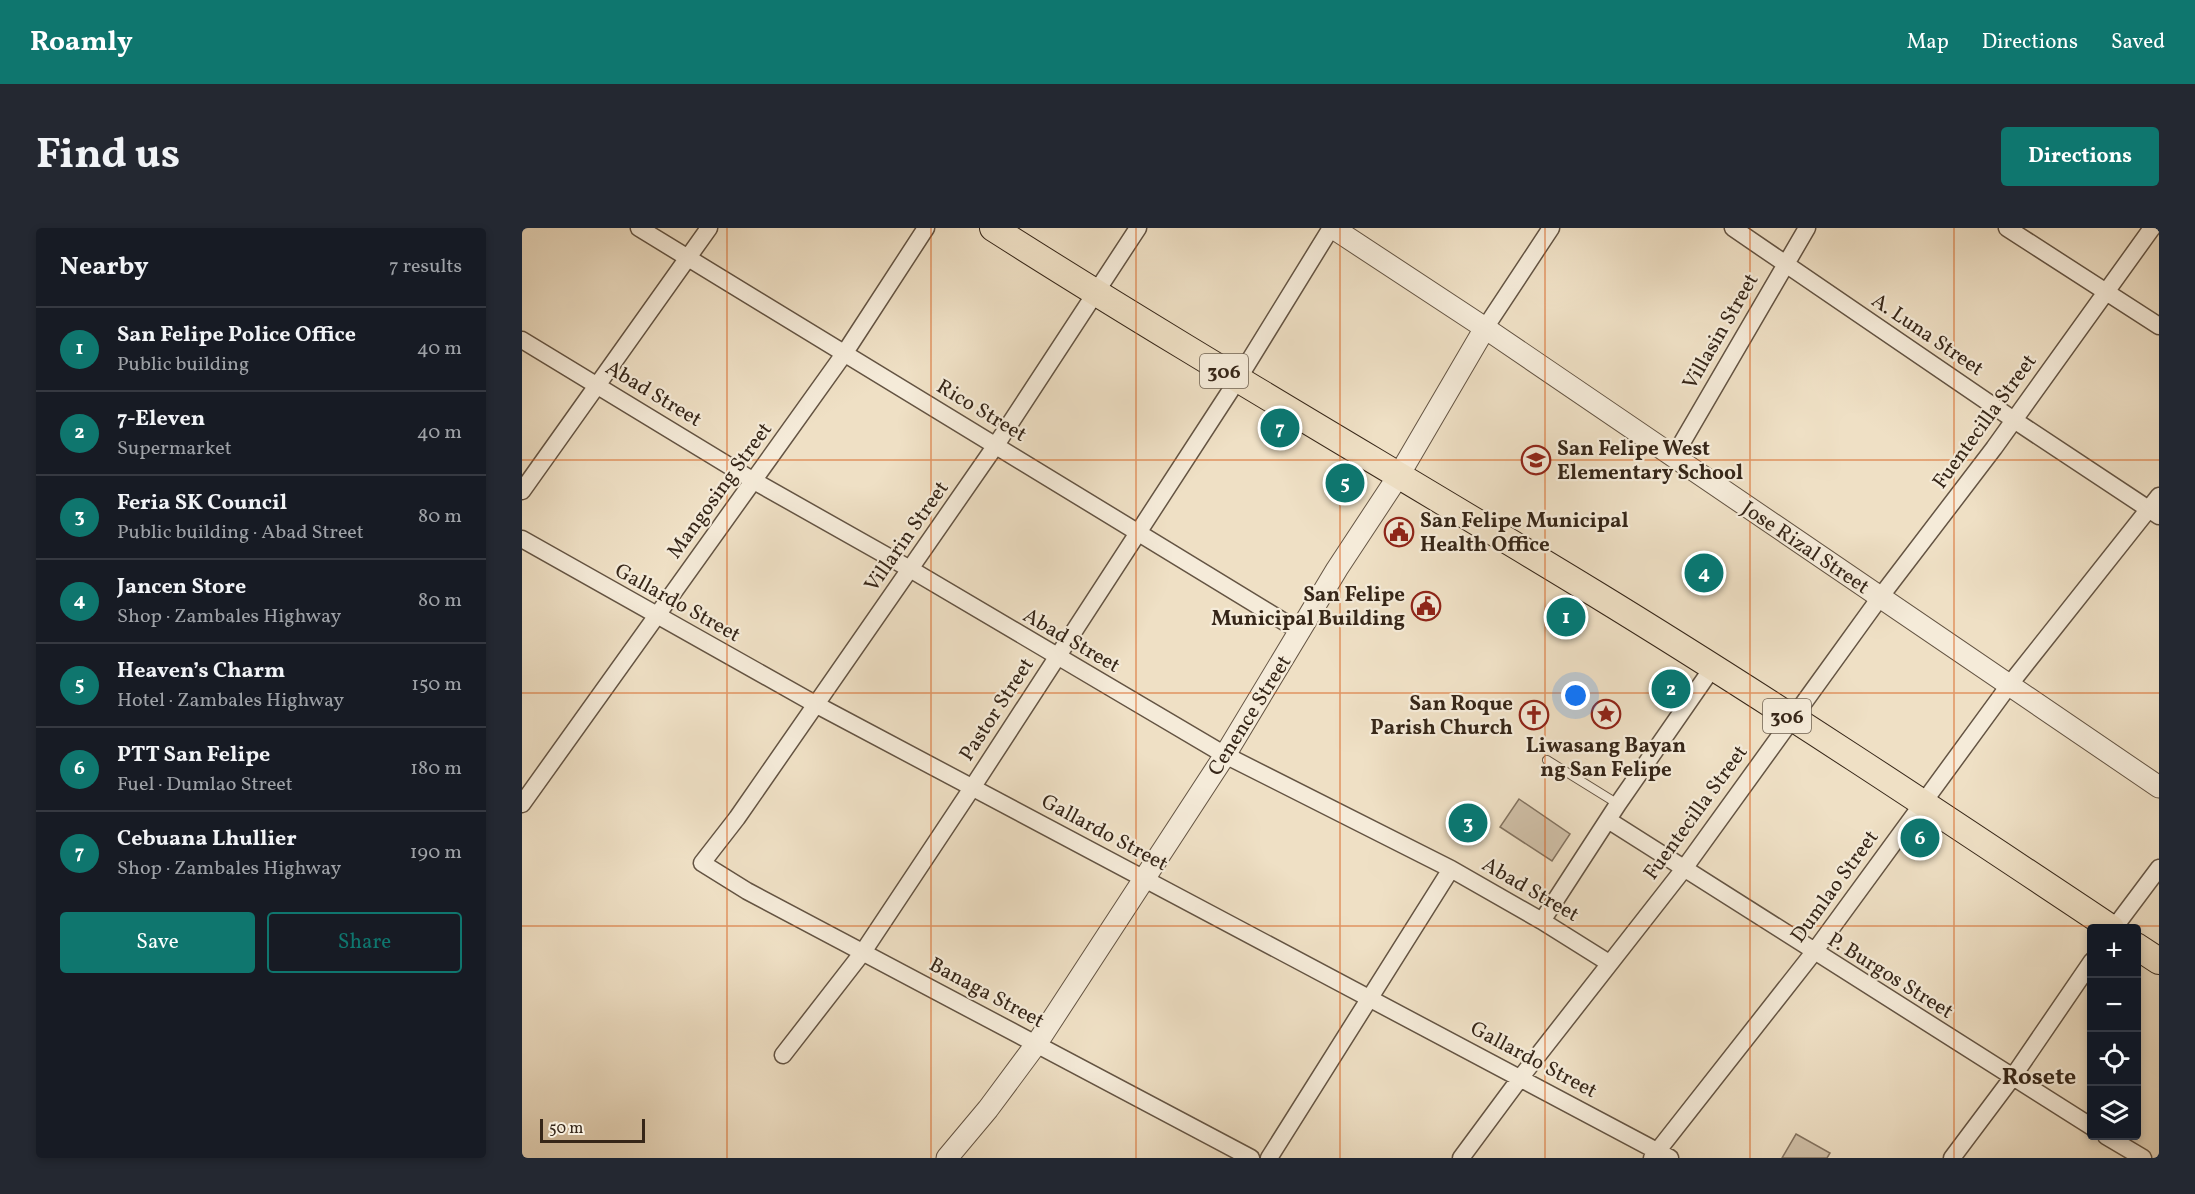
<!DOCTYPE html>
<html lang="en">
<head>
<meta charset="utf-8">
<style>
	body { margin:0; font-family:Vollkorn,serif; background:#242831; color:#f1f3f6 }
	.controls { position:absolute; right:18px; bottom:18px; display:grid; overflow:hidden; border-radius:6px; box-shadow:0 3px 9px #0003 }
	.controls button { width:54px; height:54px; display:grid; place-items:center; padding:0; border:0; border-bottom:2px solid #363941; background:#171b24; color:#f1f3f6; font:30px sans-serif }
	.scale { position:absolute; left:18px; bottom:15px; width:105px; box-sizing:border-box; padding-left:6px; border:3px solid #362618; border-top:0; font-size:16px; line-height:21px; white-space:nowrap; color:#362618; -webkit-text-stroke:4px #f5ebd9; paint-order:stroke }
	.you { position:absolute; left:1054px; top:468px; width:21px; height:21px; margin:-15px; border:4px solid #fff; border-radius:50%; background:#1a73e8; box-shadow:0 0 0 9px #1a73e833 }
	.badge { display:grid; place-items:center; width:39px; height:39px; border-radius:50%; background:#0f766e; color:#fff; font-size:20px; font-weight:700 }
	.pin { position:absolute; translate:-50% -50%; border:3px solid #fff; box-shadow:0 2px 6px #0006 }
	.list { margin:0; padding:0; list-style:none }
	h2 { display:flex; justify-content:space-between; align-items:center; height:78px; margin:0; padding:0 24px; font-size:26px }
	h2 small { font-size:20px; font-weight:400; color:#9ea1a6 }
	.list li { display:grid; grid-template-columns:39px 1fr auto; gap:18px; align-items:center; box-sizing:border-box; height:84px; padding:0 24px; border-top:2px solid #363941 }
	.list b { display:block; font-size:22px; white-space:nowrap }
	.list p { margin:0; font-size:20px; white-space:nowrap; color:#9ea1a6 }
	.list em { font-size:20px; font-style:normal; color:#9ea1a6 }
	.actions { display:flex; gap:12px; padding:18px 24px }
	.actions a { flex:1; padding:14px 0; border:2px solid #0f766e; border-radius:6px; text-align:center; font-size:21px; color:#0f766e }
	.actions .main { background:#0f766e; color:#fff }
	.icon { flex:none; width:33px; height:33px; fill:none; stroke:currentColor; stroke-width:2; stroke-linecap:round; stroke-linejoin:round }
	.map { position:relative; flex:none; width:1637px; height:930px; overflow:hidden; border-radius:6px }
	header { display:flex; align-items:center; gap:36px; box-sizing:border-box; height:84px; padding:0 30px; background:#0f766e; color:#fff }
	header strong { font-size:28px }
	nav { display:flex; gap:33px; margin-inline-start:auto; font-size:21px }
	.intro { display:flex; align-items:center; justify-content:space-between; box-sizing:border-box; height:144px; padding:0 36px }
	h1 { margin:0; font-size:42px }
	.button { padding:15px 27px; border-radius:6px; background:#0f766e; color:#fff; font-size:21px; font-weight:700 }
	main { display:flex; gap:36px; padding:0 36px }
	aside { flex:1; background:#171b24; border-radius:6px; box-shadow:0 3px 9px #0003 }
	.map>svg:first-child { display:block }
	.green { fill:#d0c0a8; stroke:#837360; stroke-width:1.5 }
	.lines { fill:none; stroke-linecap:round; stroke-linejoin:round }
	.service-casing { stroke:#645443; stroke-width:10 }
	.minor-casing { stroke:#645443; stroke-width:19 }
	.tertiary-casing { stroke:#645443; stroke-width:23 }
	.primary-casing { stroke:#362618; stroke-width:28 }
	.service { stroke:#f5ebd9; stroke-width:8 }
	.minor { stroke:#f5ebd9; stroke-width:16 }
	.tertiary { stroke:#f5ebd9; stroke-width:21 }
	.primary { stroke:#efe0c5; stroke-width:26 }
	.grid { fill:none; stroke:#d6540d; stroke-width:1.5; stroke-opacity:0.55 }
	.labels { text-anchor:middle; stroke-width:4.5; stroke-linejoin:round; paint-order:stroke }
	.shield { fill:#f5ebd9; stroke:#6f6152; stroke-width:1.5 }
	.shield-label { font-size:20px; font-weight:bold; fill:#362618 }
	.street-label { font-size:21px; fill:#362618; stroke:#f5ebd9 }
	.poi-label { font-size:21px; font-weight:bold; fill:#362618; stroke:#f5ebd9; text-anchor:start }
	.quarter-label { font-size:24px; font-weight:bold; fill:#362618; stroke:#f5ebd9 }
</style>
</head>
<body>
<header>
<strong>Roamly</strong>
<nav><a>Map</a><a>Directions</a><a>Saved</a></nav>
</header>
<div class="intro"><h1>Find us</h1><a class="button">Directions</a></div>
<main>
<aside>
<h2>Nearby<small>7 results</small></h2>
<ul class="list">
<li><span class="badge">1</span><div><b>San Felipe Police Office</b><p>Public building</p></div><em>40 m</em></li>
<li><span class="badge">2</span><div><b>7-Eleven</b><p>Supermarket</p></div><em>40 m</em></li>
<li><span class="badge">3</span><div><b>Feria SK Council</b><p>Public building · Abad Street</p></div><em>80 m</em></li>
<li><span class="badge">4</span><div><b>Jancen Store</b><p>Shop · Zambales Highway</p></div><em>80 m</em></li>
<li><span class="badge">5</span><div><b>Heaven’s Charm</b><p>Hotel · Zambales Highway</p></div><em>150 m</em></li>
<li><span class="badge">6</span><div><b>PTT San Felipe</b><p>Fuel · Dumlao Street</p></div><em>180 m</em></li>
<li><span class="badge">7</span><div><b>Cebuana Lhullier</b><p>Shop · Zambales Highway</p></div><em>190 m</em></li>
</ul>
<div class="actions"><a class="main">Save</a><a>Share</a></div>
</aside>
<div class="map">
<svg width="1637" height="930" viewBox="0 0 1637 930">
	<rect width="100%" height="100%" fill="#efe0c5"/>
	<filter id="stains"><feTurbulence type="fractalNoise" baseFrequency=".00333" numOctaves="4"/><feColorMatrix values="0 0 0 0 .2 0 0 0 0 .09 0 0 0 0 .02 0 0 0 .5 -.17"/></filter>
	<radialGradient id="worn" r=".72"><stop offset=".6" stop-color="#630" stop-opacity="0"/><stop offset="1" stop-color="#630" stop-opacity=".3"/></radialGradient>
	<path class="green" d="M997,571L1048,606L1030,633L978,599Z
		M1274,906L1308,925L1305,930H1260Z"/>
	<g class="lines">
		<g class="service-casing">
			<path id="service" d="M1025,532L1096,576"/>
		</g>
		<g class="minor-casing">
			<path id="minor" d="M117,0L779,404
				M616,0L474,217L215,590L180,635L225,663L729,930
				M1211,0L1492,192L1637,288
				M1485,0L1637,98
				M963,100L1029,0
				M0,112L232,253L388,341L703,527L929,641L1020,693L1087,735
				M1151,230L1285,0
				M0,263L187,0
				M0,311L293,476L1148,930
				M0,576L322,126L404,0
				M1086,592L1570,899
				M1020,693L1096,576L1191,439
				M1592,700L1637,640
				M261,827L341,724L450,560L716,151L809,0
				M1584,908L1621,930
				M747,930L929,641
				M939,930L999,849L1161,642L1359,368L1472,220L1630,0
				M1130,930L1292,724L1488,456L1637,268
				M1430,930L1490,850L1570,733"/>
		</g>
		<g class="tertiary-casing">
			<path id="tertiary" d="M811,0L963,100L1637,559
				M425,930L466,881L515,815L703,527L815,341L877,247L963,100"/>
		</g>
		<g class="primary-casing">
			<path id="primary" d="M471,0C669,126 872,243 1072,365C1247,472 1418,586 1589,700
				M1614,718L1637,733"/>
		</g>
		<use href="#service" class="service"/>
		<use href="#minor" class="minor"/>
		<use href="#tertiary" class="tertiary"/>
		<use href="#primary" class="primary"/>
	</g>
	<path class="grid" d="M205,0V930M409,0V930M614,0V930M818,0V930M1023,0V930M1228,0V930M1432,0V930M0,232H1637M0,465H1637M0,698H1637"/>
	<defs>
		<g id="school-ring" transform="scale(1.5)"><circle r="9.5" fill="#f5ebd9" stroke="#8f2418" stroke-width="1.5"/><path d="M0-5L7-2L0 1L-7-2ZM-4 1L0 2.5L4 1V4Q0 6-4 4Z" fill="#8f2418"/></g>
		<g id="civic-ring" transform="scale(1.5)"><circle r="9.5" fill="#f5ebd9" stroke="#8f2418" stroke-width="1.5"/><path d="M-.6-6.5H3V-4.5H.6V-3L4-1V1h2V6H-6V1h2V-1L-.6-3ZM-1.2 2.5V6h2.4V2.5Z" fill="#8f2418"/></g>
		<g id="sight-ring" transform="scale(1.5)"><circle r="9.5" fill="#f5ebd9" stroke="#8f2418" stroke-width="1.5"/><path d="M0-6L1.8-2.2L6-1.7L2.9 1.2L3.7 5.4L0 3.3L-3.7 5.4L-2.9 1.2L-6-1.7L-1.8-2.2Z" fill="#8f2418"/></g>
		<g id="church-ring" transform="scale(1.5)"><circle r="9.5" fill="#f5ebd9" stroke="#8f2418" stroke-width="1.5"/><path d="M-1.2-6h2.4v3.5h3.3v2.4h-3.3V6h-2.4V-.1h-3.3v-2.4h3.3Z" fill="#8f2418"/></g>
	</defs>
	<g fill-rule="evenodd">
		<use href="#school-ring" x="1014" y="232"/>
		<use href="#civic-ring" x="877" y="304"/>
		<use href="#civic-ring" x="904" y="378"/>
		<use href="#sight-ring" x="1084" y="486"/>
		<use href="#church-ring" x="1012" y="487"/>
	</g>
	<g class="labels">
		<g class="shield">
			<rect x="678" y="126" width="48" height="34" rx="4.5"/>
			<rect x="1241" y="471" width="48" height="34" rx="4.5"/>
		</g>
		<g class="shield-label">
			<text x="702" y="150">306</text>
			<text x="1265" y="495">306</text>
		</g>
		<g class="street-label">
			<text transform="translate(1198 103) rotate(-60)" y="7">Villasin Street</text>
			<text transform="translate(1406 106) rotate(34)" y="7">A. Luna Street</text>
			<text transform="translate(132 165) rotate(31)" y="7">Abad Street</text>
			<text transform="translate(460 182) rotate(31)" y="7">Rico Street</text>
			<text transform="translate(1462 193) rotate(-54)" y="7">Fuentecilla Street</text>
			<text transform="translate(197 262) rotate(-54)" y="7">Mangosing Street</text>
			<text transform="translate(384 308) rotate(-55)" y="7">Villarin Street</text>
			<text transform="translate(1284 319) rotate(34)" y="7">Jose Rizal Street</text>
			<text transform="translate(156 374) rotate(29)" y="7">Gallardo Street</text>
			<text transform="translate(550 412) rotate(30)" y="7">Abad Street</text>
			<text transform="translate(474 481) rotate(-57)" y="7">Pastor Street</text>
			<text transform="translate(727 487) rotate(-58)" y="7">Cenence Street</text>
			<text transform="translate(1173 584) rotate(-54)" y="7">Fuentecilla Street</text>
			<text transform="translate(583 604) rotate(28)" y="7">Gallardo Street</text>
			<text transform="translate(1312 658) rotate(-54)" y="7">Dumlao Street</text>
			<text transform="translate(1009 661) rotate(30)" y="7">Abad Street</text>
			<text transform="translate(1369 747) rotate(32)" y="7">P. Burgos Street</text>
			<text transform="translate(465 764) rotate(28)" y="7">Banaga Street</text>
			<text transform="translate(1012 831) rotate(28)" y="7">Gallardo Street</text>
		</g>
		<g class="poi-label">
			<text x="1035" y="227">San Felipe West<tspan x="1035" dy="24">Elementary School</tspan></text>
			<text x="898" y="299">San Felipe Municipal<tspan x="898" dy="24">Health Office</tspan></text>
			<text x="883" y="373" text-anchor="end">San Felipe<tspan x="883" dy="24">Municipal Building</tspan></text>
			<text x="991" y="482" text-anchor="end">San Roque<tspan x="991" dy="24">Parish Church</tspan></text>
			<text x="1084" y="524" text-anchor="middle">Liwasang Bayan<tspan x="1084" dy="24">ng San Felipe</tspan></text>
		</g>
		<g class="quarter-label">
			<text x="1517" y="856">Rosete</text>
		</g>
	</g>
	<rect width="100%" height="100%" filter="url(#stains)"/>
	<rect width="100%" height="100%" fill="url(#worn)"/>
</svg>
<div class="controls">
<button>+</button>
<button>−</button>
<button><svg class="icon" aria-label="locate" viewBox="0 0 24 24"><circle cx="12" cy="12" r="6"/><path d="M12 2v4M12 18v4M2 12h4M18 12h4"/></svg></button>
<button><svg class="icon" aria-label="layers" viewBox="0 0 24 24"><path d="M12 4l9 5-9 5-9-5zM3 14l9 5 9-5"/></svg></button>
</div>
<div class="scale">50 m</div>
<div class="you"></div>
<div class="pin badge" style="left:1044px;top:389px">1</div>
<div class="pin badge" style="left:1149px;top:461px">2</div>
<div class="pin badge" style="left:946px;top:595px">3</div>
<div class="pin badge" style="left:1182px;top:345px">4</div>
<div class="pin badge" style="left:823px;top:255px">5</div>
<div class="pin badge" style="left:1398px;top:610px">6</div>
<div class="pin badge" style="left:758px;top:200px">7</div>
</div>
</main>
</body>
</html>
